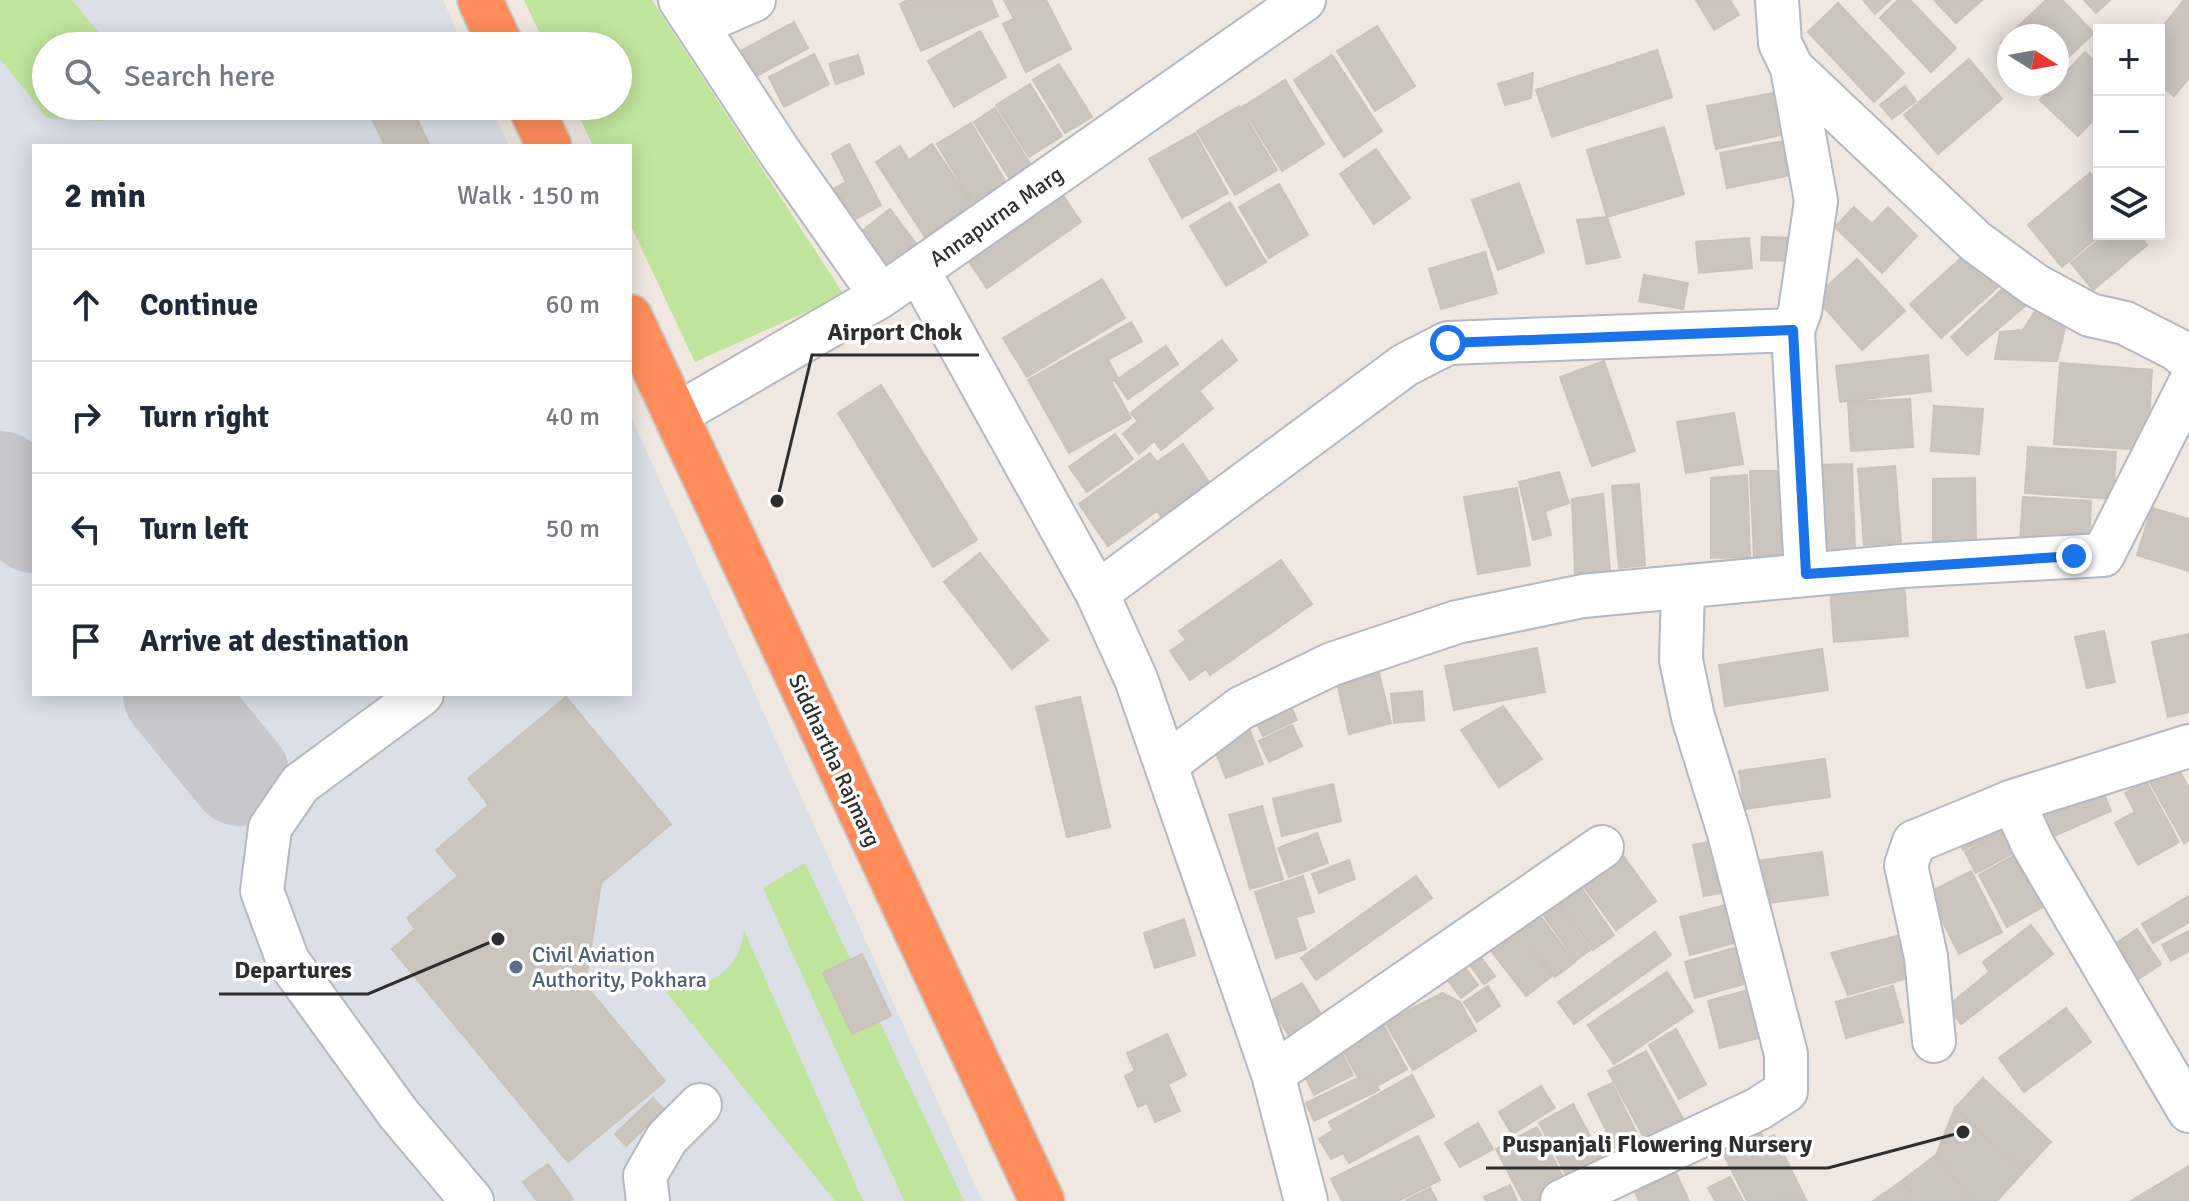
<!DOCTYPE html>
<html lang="en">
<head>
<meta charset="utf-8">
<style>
	body { margin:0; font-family:Signika,sans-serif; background:#f2f2f3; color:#1f2937 }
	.controls { position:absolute; right:24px; top:24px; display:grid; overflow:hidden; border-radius:0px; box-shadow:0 4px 20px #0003 }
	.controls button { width:72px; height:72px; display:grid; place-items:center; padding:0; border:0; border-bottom:2px solid #e0e1e3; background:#fff; color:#1f2937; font:40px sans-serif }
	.compass { position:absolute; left:1997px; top:24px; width:72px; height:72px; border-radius:50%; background:#fff; box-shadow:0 4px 20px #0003; rotate:101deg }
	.stop { position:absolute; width:24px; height:24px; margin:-18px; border:6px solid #1a73e8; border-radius:50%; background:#fff }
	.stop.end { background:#1a73e8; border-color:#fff; box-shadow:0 2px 8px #0008 }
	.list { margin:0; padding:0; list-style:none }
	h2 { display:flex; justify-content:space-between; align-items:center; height:104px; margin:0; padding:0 32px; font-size:34px }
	h2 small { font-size:26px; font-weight:400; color:#747a83 }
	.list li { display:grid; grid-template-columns:52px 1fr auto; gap:24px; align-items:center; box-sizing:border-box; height:112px; padding:0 32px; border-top:2px solid #e0e1e3 }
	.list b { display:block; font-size:30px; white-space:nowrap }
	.list em { font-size:26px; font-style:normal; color:#747a83 }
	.icon { flex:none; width:44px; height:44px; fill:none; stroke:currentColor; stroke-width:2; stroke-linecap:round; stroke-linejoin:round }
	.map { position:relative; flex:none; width:2189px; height:1201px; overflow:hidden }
	.search { position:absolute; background:#fff; box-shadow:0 4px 20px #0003; left:32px; top:32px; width:600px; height:88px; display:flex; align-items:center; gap:20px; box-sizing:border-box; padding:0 28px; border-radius:44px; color:#747a83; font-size:30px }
	.panel { position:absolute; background:#fff; box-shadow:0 4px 20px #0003; left:32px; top:144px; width:600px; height:552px; border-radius:0px }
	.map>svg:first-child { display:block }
	.airport { fill:#dbdfe8 }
	.green { fill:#bfe59d }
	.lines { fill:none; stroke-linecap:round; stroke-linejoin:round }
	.taxiway { stroke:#c8c8cc; stroke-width:100 }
	.building { fill:#cbc5be; stroke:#cbc2b9; stroke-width:2 }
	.minor-casing { stroke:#b4b8c1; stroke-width:46 }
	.highway-casing { stroke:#c9c9c9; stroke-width:48 }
	.minor { stroke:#fff; stroke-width:42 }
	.highway { stroke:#ff8d5b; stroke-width:44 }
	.route { stroke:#1a73e8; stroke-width:10 }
	.service-dot { fill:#5c6f8a; stroke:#fff; stroke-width:3 }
	.labels { text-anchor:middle; stroke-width:7; stroke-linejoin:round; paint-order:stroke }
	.street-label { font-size:22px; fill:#2e2e2e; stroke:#fff }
	.service-label { font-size:22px; fill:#4e5e75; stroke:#fff; text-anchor:start }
	.leader { fill:none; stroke:#2e2e2e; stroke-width:3 }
	.callout-dot { fill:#2e2e2e; stroke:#fff; stroke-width:3 }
	.callout-label { font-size:24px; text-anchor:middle; font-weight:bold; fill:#2e2e2e; stroke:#fff; stroke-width:7; stroke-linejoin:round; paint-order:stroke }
</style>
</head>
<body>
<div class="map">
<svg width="2189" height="1201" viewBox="0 0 2189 1201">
	<rect width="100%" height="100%" fill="#efe7e0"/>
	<path class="airport" d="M0,0H443L463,46H46V106H491L509,146H34V694H630V414L982,1201H0Z"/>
	<path class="green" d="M0,0H72L110,46H46V106H126L103,121L47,118L0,59Z
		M524,0H652L844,295L695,362L630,224V146H593L574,106H618V46H546Z
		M805,863L964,1201H904L763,888Z
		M744,930L863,1201H835L650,972C691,1000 739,980 744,930Z"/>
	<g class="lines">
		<path class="taxiway" d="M0,481L34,523
			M173,694L240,776"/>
	</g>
	<path class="building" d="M908,0H991L998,16L921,51L900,4Z
		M1004,0H1046L1071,49L1026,72L1003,24L1014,19Z
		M1696,0H1730L1739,15L1714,30Z
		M1863,0H1890L1875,14Z
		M1898,0H1910L1956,48L1931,72L1880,18Z
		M1934,0H1982L1956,23Z
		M2046,0H2062L2094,33L2057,68V36H2009V51L2001,43Z
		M2084,0H2110L2096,13Z
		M2184,0H2189V78L2174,96L2159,84V31Z
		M1838,3L1904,73L1874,102L1808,32Z
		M794,22L808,48L753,78L739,52Z
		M1377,26L1415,86L1375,111L1337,51Z
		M980,31L1006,77L954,107L928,61Z
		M1657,50L1672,97L1552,137L1536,90Z
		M2085,52L2099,66V114L2078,136L2040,100Z
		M814,54L829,84L784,107L769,77Z
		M858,55L864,74L836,84L829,64Z
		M1332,55L1382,131L1344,157L1294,80Z
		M1969,59L2002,99L1938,154L1904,115Z
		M1059,64L1092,117L1065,133L1033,80Z
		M1533,73L1531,98L1505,105L1498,84Z
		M1285,80L1324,144L1282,171L1242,107Z
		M1030,84L1062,136L1029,157L996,105Z
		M1905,86L1916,101L1892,119L1880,105Z
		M1787,90L1795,132L1716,149L1707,106Z
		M366,106H411L429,144L385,146Z
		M1239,106L1277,170L1235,195L1197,131Z
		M995,108L1032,167L1011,181L974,122Z
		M971,123L1007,184L973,204L937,144Z
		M1664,127L1684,194L1607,217L1587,150Z
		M1195,133L1228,193L1182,218L1149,159Z
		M1788,140L1796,174L1727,188L1720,153Z
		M849,144L881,205L843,226L826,193L846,182L832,154Z
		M932,144L972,204L925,237L876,162L900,146L909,160Z
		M1376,149L1410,198L1374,224L1340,174Z
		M2090,173L2099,184L2101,234L2062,267L2028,225Z
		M1519,183L1544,252L1498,270L1472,200Z
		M1279,184L1308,235L1269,258L1239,207Z
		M1060,191L1081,222L987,288L966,257Z
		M1230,202L1266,262L1226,286L1190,226Z
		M1854,207L1872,224L1888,207L1917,236L1882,273L1835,227Z
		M890,209L918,246L882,273L854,237Z
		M1607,217L1620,257L1587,264L1577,220Z
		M2106,234H2138L2147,245L2093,290L2071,263Z
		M1762,237L1792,238L1791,261L1761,260Z
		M1749,238L1752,268L1699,273L1696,242Z
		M1969,251L2000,285L1941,338L1910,304Z
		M1485,252L1497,293L1441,309L1429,269Z
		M1857,259L1905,311L1862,350L1815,297Z
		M1644,275L1688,283L1683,309L1639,301Z
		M1102,279L1125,318L1027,377L1003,338Z
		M2011,281L2030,302L1967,355L1951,337Z
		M2039,305L2068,316L2057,361L1995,359L2000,332L2023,330Z
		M1131,322L1142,341L1108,360L1118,378L1111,382L1131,418L1069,453L1028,380Z
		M1222,340L1237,360L1199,391L1213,408L1161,450L1154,441L1139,454L1123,434L1138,421L1131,413Z
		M1166,346L1178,364L1128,399L1115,381Z
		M1928,355L1931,391L1840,402L1836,366Z
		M1604,361L1635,451L1592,466L1560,377Z
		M2060,363L2152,370L2147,450L2054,444Z
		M881,385L977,540L933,567L838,413Z
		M1910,399L1913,447L1851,451L1848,402Z
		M1934,406L1983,409L1979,454L1931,451Z
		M1734,413L1743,464L1686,473L1677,422Z
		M1115,434L1133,459L1087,492L1069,467Z
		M1183,444L1213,488L1165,522L1157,511L1108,546L1079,504L1150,453L1157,462Z
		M2028,447L2116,452L2113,499L2025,493Z
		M1852,464L1855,552L1811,553L1809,465Z
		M1895,466L1901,542L1864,545L1858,469Z
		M1750,471H1789L1792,555L1754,556Z
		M1559,472L1569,503L1545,511L1551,535L1533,540L1519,482Z
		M1747,475L1750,557L1711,558V478Z
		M1975,478L1976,544L1933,545V479Z
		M1639,484L1645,565L1619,568L1612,486Z
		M1517,488L1530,565L1478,574L1464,497Z
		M1603,494L1610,570L1575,573L1572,499Z
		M2023,497L2091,501L2089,545L2020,541Z
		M2152,508L2189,519V571L2137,555Z
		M980,553L1048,640L1012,669L944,582Z
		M1281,560L1312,604L1210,675L1206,669L1190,680L1170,651L1186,640L1179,631Z
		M1904,580L1908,636L1834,642L1830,587Z
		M2104,631L2115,682L2087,688L2075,637Z
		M2189,634V712L2168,717L2152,642Z
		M1537,648L1545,692L1454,710L1445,666Z
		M1822,649L1828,690L1725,706L1719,665Z
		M1377,665L1391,723L1349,734L1335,675Z
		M1422,691L1424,720L1394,723L1391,694Z
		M566,697L671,824L601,883L585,985L665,1081L568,1162L392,949L415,929L407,918L458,876L436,850L489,805L468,779Z
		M1080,697L1110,827L1067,837L1036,707Z
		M1288,701L1297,720L1263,736L1254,718Z
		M1503,706L1542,759L1499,787L1461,730Z
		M1292,725L1302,746L1269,762L1259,741Z
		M1249,728L1263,764L1226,778L1212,742Z
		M1825,759L1830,797L1745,809L1739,771Z
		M2177,767L2189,788V840L2184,843L2150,782Z
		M2146,781L2179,842L2138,865L2115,823L2135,812L2125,793Z
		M1333,784L1341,821L1282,836L1273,799Z
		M2100,785L2111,811L2045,840L2034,814Z
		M1262,806L1283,879L1250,889L1229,815Z
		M1997,814L2004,830L1963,850L1955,833Z
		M2008,829L2019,850L1976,873L1965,852Z
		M1317,833L1328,863L1289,877L1278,848Z
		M1725,839L1736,890L1704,896L1693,845Z
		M1617,847L1656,901L1616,930L1577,877Z
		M2023,851L2046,905L2007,927L1979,875Z
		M1822,852L1828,895L1761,904L1755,861Z
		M1349,860L1355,879L1319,893L1312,874Z
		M1971,871L2002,932L1959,954L1928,893Z
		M1303,876L1314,912L1296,917L1306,949L1276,958L1255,892Z
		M1416,876L1432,898L1316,980L1301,958Z
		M1576,880L1614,935L1593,950L1554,895Z
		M1551,894L1590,950L1576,960L1536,905Z
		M2189,896V922L2153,943L2142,924Z
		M1726,905L1737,942L1690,955L1680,917Z
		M1534,908L1575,962L1555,977L1514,923Z
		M1184,919L1195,955L1155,968L1144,933Z
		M1511,923L1552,976L1526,996L1485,943Z
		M2031,925L2053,954L1961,1024L1948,1006L1989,972L1983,962Z
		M2137,929L2161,964L2125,988L2102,953Z
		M2189,931V951L2171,961L2162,945Z
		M1655,932L1671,955L1574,1024L1558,1002Z
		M1901,935L1904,979L1848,995L1831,953Z
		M1738,947L1747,983L1695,998L1685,962Z
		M1477,952L1495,976L1484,984L1466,960Z
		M862,954L891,1016L852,1034L823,973Z
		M1461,962L1478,985L1461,998L1444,975Z
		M1667,972L1693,1011L1614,1064L1588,1025Z
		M1302,983L1328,1026L1295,1046L1269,1002Z
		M1488,986L1500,1006L1477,1022L1464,1002Z
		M1893,986L1903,1022L1846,1038L1836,1002Z
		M1748,990L1762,1037L1720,1048L1708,1001Z
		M1442,993L1460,1002L1476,1031L1413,1070L1385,1022Z
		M2066,1008L2091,1042L2024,1092L1999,1058Z
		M1381,1021L1407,1069L1377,1086L1370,1072L1359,1079L1340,1045Z
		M1676,1029L1706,1084L1679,1099L1649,1045Z
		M1167,1034L1186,1075L1168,1084L1180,1111L1155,1122L1147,1103L1138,1107L1125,1076L1135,1071L1127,1053Z
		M1336,1042L1353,1075L1314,1095L1298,1061Z
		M1646,1051L1686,1124L1648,1145L1608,1071Z
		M1370,1072L1379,1090L1314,1121L1306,1103Z
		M1412,1075L1434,1116L1349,1163L1343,1153L1331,1159L1319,1139L1333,1130L1329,1122Z
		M1983,1078L2051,1142L2023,1172L1955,1108Z
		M1612,1083L1640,1140L1617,1152L1588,1094Z
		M1541,1086L1555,1108L1512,1134L1499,1112Z
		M653,1098L664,1110L626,1146L615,1134Z
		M1573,1104L1605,1164L1570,1182L1539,1123Z
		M1955,1108L2023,1172L1997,1201H1972L1936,1155Z
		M1754,1120L1764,1140L1774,1135L1806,1200L1747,1201L1716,1139Z
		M1478,1123L1493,1149L1460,1167L1445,1143Z
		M1537,1127L1567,1185L1537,1201H1523L1496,1149Z
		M1418,1136L1440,1180L1398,1201H1342L1331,1179Z
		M1936,1155L1972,1201H1919L1903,1180Z
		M548,1164L573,1199L570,1201H537L523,1182Z
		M2189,1166V1201H2131Z
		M1676,1173L1689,1201H1639L1635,1192Z
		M1730,1177L1743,1201H1715L1708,1188Z
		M1902,1181L1916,1201H1873Z
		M1510,1185L1517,1201H1486L1484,1197Z
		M1430,1188L1437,1201H1405Z"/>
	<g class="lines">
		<g class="minor-casing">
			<path id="minor" d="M680,0L779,151L881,296
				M1777,0L1780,43L1792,68L1975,241L2035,285L2090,315L2125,323L2176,349L2189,360
				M697,25L754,0
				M918,270L1097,593L1136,679L1273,1074L1306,1201
				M1793,330L1806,574
				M676,415L881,296L1304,0
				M1097,593L1405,365L1448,343L1793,330L1800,311L1816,201L1792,68
				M422,694L300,784L270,828L262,891L288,961L398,1113L472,1201
				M1168,763L1241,708L1332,664L1457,622L1583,596L1902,566L2103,555L2189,385
				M2013,801L2033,845L2189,1111
				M1934,1041L1926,957L1906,865L1914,842L2013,801L2189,746
				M1273,1074L1602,847
				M648,1201L645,1176L667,1138L700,1105
				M1562,1201L1758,1109L1786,1091V1054L1729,833L1693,717L1681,660L1683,588"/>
		</g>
		<g class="highway-casing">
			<path id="highway" d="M480,0L501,46
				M530,106L549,146
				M630,317L1042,1201"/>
		</g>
		<use href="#minor" class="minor"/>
		<use href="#highway" class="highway"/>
	</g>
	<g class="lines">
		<path class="route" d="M1448,343L1793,330L1806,574L2074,556"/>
	</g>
	<circle class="service-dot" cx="516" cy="967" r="8"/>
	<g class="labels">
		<g class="street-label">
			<text transform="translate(996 216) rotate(-35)" y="8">Annapurna Marg</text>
			<text transform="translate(835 760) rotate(65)" y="8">Siddhartha Rajmarg</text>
		</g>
		<g class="service-label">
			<text x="532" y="962">Civil Aviation<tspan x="532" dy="25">Authority, Pokhara</tspan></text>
		</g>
	</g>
	<path class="leader" d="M777 501L812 355H979M498 939L368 994H219M1963 1132L1828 1168H1486"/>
	<g class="callout-dot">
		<circle cx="777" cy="501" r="8"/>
		<circle cx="498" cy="939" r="8"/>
		<circle cx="1963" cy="1132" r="8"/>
	</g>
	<g class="callout-label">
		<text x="895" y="340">Airport Chok</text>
		<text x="293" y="978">Departures</text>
		<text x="1657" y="1152">Puspanjali Flowering Nursery</text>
	</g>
</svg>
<div class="controls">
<button>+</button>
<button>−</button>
<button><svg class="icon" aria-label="layers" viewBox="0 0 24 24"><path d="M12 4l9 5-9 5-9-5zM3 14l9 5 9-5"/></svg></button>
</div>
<svg class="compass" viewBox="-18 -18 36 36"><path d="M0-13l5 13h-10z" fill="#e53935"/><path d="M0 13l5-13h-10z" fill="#747a83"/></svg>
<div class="stop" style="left:1448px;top:343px"></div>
<div class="stop end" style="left:2074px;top:556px"></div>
<div class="search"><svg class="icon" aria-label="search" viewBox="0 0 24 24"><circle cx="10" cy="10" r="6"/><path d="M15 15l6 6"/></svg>Search here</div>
<section class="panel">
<h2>2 min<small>Walk · 150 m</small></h2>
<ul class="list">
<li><svg class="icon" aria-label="ahead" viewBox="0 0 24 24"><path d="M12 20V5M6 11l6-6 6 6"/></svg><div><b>Continue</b></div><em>60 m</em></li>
<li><svg class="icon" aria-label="right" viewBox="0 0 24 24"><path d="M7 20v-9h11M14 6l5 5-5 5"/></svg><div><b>Turn right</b></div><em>40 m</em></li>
<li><svg class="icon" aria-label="left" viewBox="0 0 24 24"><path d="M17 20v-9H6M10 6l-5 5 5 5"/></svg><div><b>Turn left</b></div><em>50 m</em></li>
<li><svg class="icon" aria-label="arrive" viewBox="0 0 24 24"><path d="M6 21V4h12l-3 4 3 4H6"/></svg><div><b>Arrive at destination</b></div></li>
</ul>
</section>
</div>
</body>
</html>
